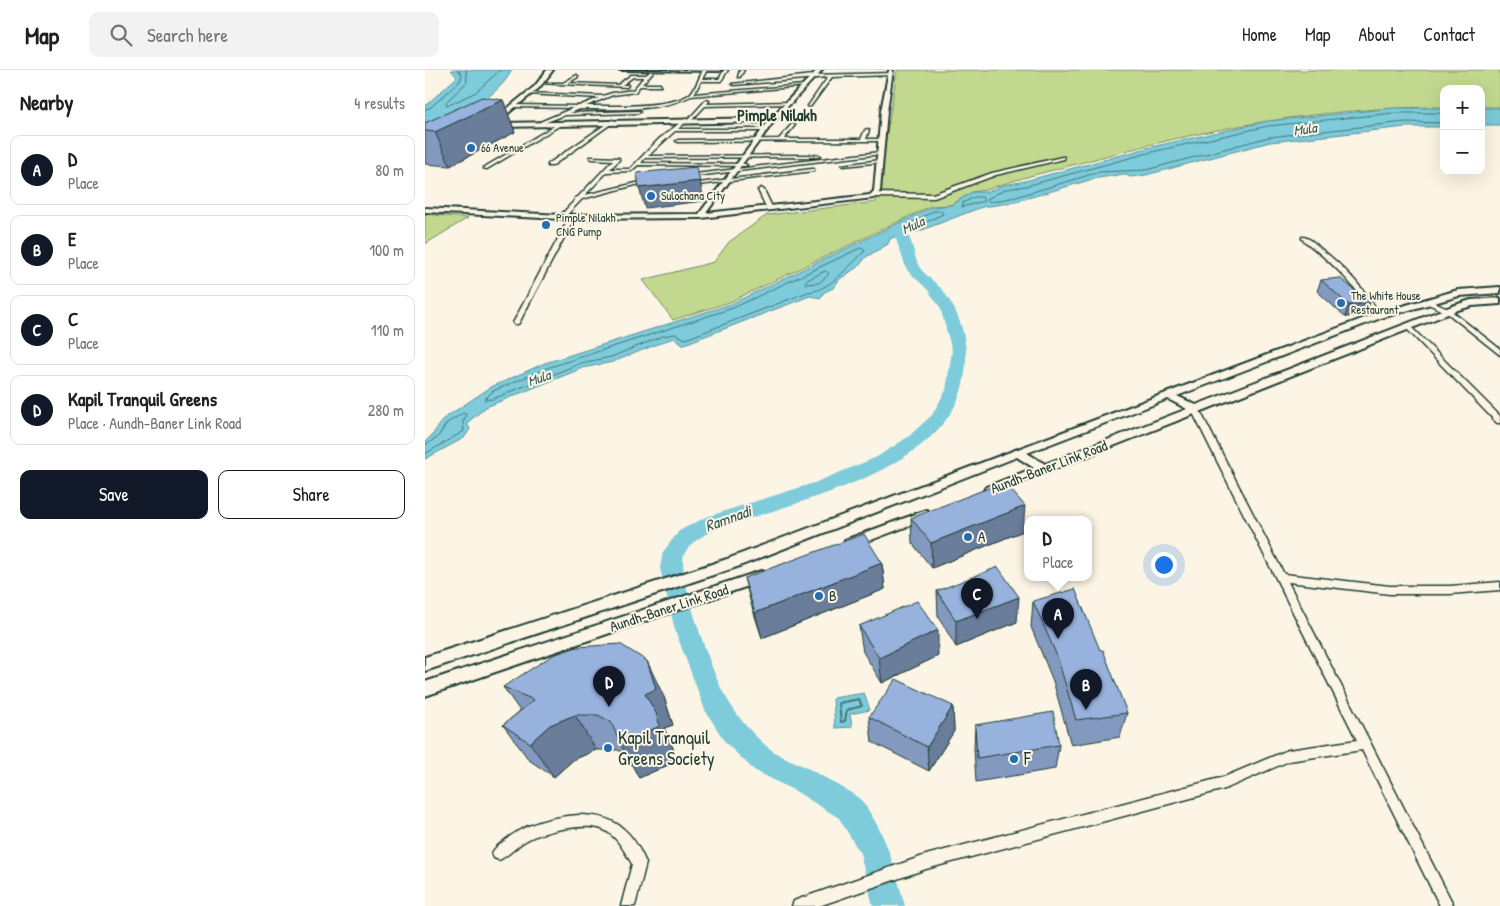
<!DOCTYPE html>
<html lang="en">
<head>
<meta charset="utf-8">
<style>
	body { margin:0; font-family:"Patrick Hand",sans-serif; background:#f2f2f2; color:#202124 }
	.controls { position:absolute; right:15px; top:15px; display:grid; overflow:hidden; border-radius:10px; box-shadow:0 5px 20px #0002 }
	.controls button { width:45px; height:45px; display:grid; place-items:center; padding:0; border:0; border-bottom:1px solid #e0e0e0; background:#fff; color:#202124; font:25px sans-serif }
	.you { position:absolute; left:738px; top:494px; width:18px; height:18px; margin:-12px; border:4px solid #fff; border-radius:50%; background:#1a73e8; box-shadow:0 0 0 8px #1a73e833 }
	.badge { display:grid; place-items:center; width:32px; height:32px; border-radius:50%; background:#111827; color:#fff; font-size:16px; font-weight:700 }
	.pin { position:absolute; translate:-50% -41px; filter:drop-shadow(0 1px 2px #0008) }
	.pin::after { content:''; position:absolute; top:26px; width:18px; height:15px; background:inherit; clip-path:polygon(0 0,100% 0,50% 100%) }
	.popup { position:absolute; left:599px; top:446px; width:68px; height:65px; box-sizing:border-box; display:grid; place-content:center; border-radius:10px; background:#fff; filter:drop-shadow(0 1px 4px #0005); font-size:16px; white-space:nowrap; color:#757577 }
	.popup b { font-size:19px; color:#202124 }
	.popup::after { content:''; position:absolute; left:50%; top:100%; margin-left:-10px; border:10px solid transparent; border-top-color:#fff }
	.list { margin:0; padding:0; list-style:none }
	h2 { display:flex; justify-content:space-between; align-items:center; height:65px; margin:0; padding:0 20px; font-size:21px }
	h2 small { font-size:16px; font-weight:400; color:#757577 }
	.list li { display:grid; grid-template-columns:32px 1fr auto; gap:15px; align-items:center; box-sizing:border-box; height:70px; margin:0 10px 10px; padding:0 10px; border:1px solid #e0e0e0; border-radius:10px }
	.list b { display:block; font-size:19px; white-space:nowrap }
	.list p { margin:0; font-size:16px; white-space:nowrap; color:#757577 }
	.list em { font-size:16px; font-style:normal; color:#757577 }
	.actions { display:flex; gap:10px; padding:15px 20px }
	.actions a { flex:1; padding:11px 0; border:1px solid #111827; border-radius:10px; text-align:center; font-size:18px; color:#111827 }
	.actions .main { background:#111827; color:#fff }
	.icon { flex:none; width:28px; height:28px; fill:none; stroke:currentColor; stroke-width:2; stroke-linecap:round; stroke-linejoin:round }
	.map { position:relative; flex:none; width:1075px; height:836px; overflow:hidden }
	header { display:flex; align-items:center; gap:30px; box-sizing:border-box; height:70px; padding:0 25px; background:#fff; border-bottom:1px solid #e0e0e0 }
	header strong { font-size:24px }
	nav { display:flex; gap:28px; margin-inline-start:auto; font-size:18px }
	.search { width:350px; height:45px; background:#f2f2f2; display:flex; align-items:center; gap:12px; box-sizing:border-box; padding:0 18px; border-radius:10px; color:#757577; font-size:19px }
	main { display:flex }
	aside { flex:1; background:#fff }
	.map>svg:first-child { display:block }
	.green { fill:#c1d88e; stroke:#708a61 }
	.water { fill:#7dcbdb; stroke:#579298 }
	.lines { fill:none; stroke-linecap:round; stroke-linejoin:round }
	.shore-far1 { stroke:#457677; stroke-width:1 }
	.shore { stroke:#457677; stroke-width:2 }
	.river { fill:#7dcbdb; fill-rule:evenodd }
	.minor-casing { stroke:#1f3d34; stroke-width:3 }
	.tertiary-casing { stroke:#1f3d34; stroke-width:4 }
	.secondary-casing { stroke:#1f3d34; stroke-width:4 }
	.minor { fill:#fcf5e5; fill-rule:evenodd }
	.tertiary { fill:#fcf5e5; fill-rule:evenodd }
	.secondary { fill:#fcf5e5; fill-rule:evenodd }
	.wall { fill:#8399bf; stroke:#1f3d34 }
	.shaded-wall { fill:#6a7d9b; stroke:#1f3d34 }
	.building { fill:#98b2de; stroke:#1f3d34 }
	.poi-dot { fill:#1f6fb2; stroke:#fcf5e5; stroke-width:2 }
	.labels { text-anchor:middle; stroke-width:4; stroke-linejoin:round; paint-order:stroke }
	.far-poi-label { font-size:12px; fill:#1f3d34; stroke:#fcf5e5; text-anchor:start }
	.far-water-label { font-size:14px; font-style:italic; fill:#325955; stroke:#fcf5e5 }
	.street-label { font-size:15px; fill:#1f3d34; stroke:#fcf5e5 }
	.poi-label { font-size:15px; fill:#1f3d34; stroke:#fcf5e5; text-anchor:start }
	.far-district-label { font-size:16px; font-weight:bold; fill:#1f3d34; stroke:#fcf5e5 }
	.water-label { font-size:16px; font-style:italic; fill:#325955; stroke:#fcf5e5 }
	.near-poi-label { font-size:18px; fill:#1f3d34; stroke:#fcf5e5; text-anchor:start }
</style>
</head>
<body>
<header>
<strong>Map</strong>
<div class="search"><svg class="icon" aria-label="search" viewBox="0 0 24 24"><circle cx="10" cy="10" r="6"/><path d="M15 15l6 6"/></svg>Search here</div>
<nav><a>Home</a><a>Map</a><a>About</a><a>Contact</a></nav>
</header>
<main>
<aside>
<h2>Nearby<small>4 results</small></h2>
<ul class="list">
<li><span class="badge">A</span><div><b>D</b><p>Place</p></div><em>80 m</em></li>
<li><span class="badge">B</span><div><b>E</b><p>Place</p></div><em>100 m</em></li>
<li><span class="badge">C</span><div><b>C</b><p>Place</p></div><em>110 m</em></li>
<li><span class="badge">D</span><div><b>Kapil Tranquil Greens</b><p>Place · Aundh-Baner Link Road</p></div><em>280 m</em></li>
</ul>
<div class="actions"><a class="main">Save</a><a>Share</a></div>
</aside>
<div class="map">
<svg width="1075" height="836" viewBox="0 0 1075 836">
	<rect width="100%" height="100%" fill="#fcf5e5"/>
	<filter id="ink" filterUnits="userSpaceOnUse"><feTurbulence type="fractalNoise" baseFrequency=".02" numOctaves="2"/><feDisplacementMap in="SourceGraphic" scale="10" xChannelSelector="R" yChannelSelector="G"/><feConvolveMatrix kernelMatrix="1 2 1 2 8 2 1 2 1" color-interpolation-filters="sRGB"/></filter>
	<g filter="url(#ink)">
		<path class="green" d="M472,0H1075V37H1056V19H1019V37C896,37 777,59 659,92C626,101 593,108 561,120L547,122L526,135L506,136L305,232L248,250L218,210L289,192L304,172L342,145L451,132Z
			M0,144L43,148L0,174Z"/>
		<path class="water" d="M26,0H87C71,31 30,46 0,61V36L32,7Z
			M969,38H1019V57H981L845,72L721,105L705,107L699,104L668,109L586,133L557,137L492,162L482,161L465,169L463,174L441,187L434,196L415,209L408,218L398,223L396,228L385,226L257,275V273L249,268L240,271L188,292L158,298L61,337L42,353L45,359L39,368L0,389V372L8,364L18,349L66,317L120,293L306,234L507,137L527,135L547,122H562L579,115L600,111L726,77L843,51Z
			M1056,38H1075V55H1056Z
			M439,623L445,640L425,644L427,657L410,658L408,628Z"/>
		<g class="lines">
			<path class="shore-far1" d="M41,0L42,12L21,32L22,36L51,22L75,0
				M0,39L5,38L35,11L37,5L33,0
				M1019,43H969L843,56L727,82L601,116L581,119L562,129L565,132L591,127L674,102L721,100L844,67L980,52L1019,53
				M550,127H557L559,131L537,137L538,133Z
				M509,141H516L518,144L492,156L488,155L489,152Z
				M436,178L440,181C423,196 406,220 383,222L261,269L250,264L238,266L186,287L156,293L68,329L59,330L68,321L122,298L308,238Z
				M401,201L404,204L394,213L380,214L381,211Z
				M0,375L12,368L22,353L38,343L41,344L38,352L39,361L0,384"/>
			<path class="shore" d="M434,629L437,636L422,640L420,651L416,652L414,633Z"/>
			<path class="river" d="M474,157C488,161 488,188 495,198C502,207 512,213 519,222C537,247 544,274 540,303C530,392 399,424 329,447C308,453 268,463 259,485C252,505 288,606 301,627C312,647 329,667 348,681C357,687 369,691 378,696C391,702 404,710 416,717C423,721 431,725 436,730C462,764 469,796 480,836H448L435,783L414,748L372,722L329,700L300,672L280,640L250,560L235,498L238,482L254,461L281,447L389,413L452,387L483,367L507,345L521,320L527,281L515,237L503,220L482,200L468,161Z"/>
			<g class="minor-casing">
				<path id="minor" d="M278,0H282L277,9H294L299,0H303L296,11H276L269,24L379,15L381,16L266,26C235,42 189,39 155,39L145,43L213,41L215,42L213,43L140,45L116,54L115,52L148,38L88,37L86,36L88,35L154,36L174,28L102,24L104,23L178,26L187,23L208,20L219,7H208L197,15H203L202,17L112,13H138L152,5L153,7L143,13L193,15L206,5H221L226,1L228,2L217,14H235L236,16H215L210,22L188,25L161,36C184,36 247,38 265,24C271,18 274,8 278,0Z
					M315,0H319L315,7H313Z
					M467,3L468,5L407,7L385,37L383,36L403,7L309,15L307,14L388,5Z
					M281,30L284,31L282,34L366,32L368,33L366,34L280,36L266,51L263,50L253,59H341L343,60L341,61H250L223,86L394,85L396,86L394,87L220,88L216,93L320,94L322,95L320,96L213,95L206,101L182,102L160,125L224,110L226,111L157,129L139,148H135V146L150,130V128L153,127L188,90L167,89L165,88V87L194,88V90L185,99H205L234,69L260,49L263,50Z
					M352,46H378L380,47L378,48H351Z
					M187,50L190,51L127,96H123V94Z
					M136,52L139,53L62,99L58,98Z
					M367,54L370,55L359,69H436L440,60L442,59L444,60L441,69H457L459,70L457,71L253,72L251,71L253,70L354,69Z
					M455,82L457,83V84L262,107L260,106L262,105Z
					M637,87H639V89L571,105L509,128L450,127L447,125L450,123L508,124L567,103Z
					M455,90L457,91V92L419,96L417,95Z
					M387,99H389V101L265,116L263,115L265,114Z
					M336,118L339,120L348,139L347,140L342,139L333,120Z
					M145,146L150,147L94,253L93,254H89L88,253Z
					M877,167C884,167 891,174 896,179C921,198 940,220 956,246L955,247H951C929,214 909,194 877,169Z
					M1003,230L1025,240L1075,279V285L1021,242L1001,233L1000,232Z
					M982,254L984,255L1075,346V353H1072L980,257V255Z
					M767,337H773L774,339L859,504L965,516H1025L1075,512V520L1025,524H965L863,512L1029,836H1015L937,680L864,691L800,719L501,799L394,836H367L369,831L374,829L501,785L799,707L863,680L932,670L766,339Z
					M154,745C190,745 207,760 221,793L210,836H196L207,794C200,782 193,768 181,761C164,751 119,761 102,770C92,775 85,785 74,790L69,788L67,783C70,778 73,775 78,772C100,753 126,747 154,745Z"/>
			</g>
			<g class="tertiary-casing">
				<path id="tertiary" d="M195,0H296L294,1Z
					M392,0H397L349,51L281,143L445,125L449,121L456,41L464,0H468L462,41L455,121L449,128L276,148L137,149L0,142V138L137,145L274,144L343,52L72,57L69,55L72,53L346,48Z"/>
			</g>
			<g class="secondary-casing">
				<path id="secondary" d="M122,0H128L114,18L71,53H67V51L110,16Z
					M1075,217V223L1034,226L956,248L752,326L771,335L1027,236L1046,230L1075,228V234L1047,236L1033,240L569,423L565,424L559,420L561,417L609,398L592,387L312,497L0,601V587L302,489L950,244L1033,220ZM743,329L762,339L620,394L602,383Z
					M502,440L508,444L507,447L425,478L420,476L418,473L420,470Z
					M336,501L341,502L343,506L341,510L0,626V612Z"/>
			</g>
			<use href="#minor" class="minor"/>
			<use href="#tertiary" class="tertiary"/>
			<use href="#secondary" class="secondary"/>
		</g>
		<path class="wall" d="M78,30L90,62L25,96L0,94V53Z
			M896,210L940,245L920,247L892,221Z
			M486,448L598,461L507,498L487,473Z
			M457,493L460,519L337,568L326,534L319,508Z
			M512,521L592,552L531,577L513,546Z
			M608,531L702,643L695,667L646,675L628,611L606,557Z
			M434,556L513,586L457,613L438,582Z
			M78,617L239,627L248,655L239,658L248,678L252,691L214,708L202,685L193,680H171L148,690L129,707L104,690L78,655L95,641Z
			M528,636L529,661L504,701L447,672L444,647Z
			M550,655L634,675L630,699L551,712L549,679Z"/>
		<path class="shaded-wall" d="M78,30L90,62L25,96L10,62Z
			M275,111L279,131L220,138L214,118Z
			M945,233L940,245L920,247L924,235Z
			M600,436L598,461L507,498L506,473Z
			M457,493L460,519L337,568L330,543Z
			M594,527L592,552L531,577V551Z
			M513,560V586L457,613L454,588Z
			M222,591L239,627L248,655L239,658L248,678L252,691L214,708L195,673L220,624Z
			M528,636L529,661L504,701L502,677Z
			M150,645L171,680L148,690L129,707L105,673L125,655Z"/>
		<path class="building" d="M57,27L78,30L10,62L0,61V53Z
			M271,97L275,111L214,118L212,103Z
			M915,208L945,233L924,235L896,210Z
			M579,412L600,436L506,473L486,448Z
			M439,464L457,493L330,543L319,508Z
			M573,497L594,527L531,551L512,521Z
			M650,519L675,580H678L702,643L651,650L632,586L608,531Z
			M492,531L513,560L454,588L434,556Z
			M195,574L222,591L231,619L220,624L231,643L235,656L195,673L186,652L173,645H150L125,655L105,673L78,655L109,630L78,617L128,585L152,577Z
			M471,609L528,636L502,677L444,647Z
			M628,642L634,675L552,688L550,655Z"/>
	</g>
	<g class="poi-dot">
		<circle cx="46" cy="78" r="5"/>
		<circle cx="226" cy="126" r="5"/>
		<circle cx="121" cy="155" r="5"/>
		<circle cx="916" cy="233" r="5"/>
		<circle cx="543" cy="467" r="5"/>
		<circle cx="394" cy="526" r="5"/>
		<circle cx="183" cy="678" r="5"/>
		<circle cx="589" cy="689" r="5"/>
	</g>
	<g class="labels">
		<g class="far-poi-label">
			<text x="56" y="82">66 Avenue</text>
			<text x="236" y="130">Sulochana City</text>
			<text x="131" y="152">Pimple Nilakh<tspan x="131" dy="14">CNG Pump</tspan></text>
			<text x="926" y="230">The White House<tspan x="926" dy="14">Restaurant</tspan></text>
		</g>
		<g class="far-water-label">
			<text transform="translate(880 59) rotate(-8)" y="5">Mula</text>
			<text transform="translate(488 155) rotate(-25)" y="5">Mula</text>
			<text transform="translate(114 308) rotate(-19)" y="5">Mula</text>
		</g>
		<g class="street-label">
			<text transform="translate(624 397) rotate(-21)" y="5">Aundh-Baner Link Road</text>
			<text transform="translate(244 538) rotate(-18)" y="5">Aundh-Baner Link Road</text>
		</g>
		<g class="poi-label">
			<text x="553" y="472">A</text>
			<text x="404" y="531">B</text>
		</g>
		<g class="far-district-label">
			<text x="352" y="51">Pimple Nilakh</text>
		</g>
		<g class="water-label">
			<text transform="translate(303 448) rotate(-20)" y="6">Ramnadi</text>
		</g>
		<g class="near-poi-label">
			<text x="193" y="674">Kapil Tranquil<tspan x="193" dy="21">Greens Society</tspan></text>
			<text x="599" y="695">F</text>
		</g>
	</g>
</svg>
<div class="controls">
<button>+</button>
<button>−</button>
</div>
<div class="you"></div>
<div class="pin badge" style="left:633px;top:569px">A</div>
<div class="popup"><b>D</b>Place</div>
<div class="pin badge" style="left:661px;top:640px">B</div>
<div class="pin badge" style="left:552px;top:549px">C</div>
<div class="pin badge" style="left:184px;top:637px">D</div>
</div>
</main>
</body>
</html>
